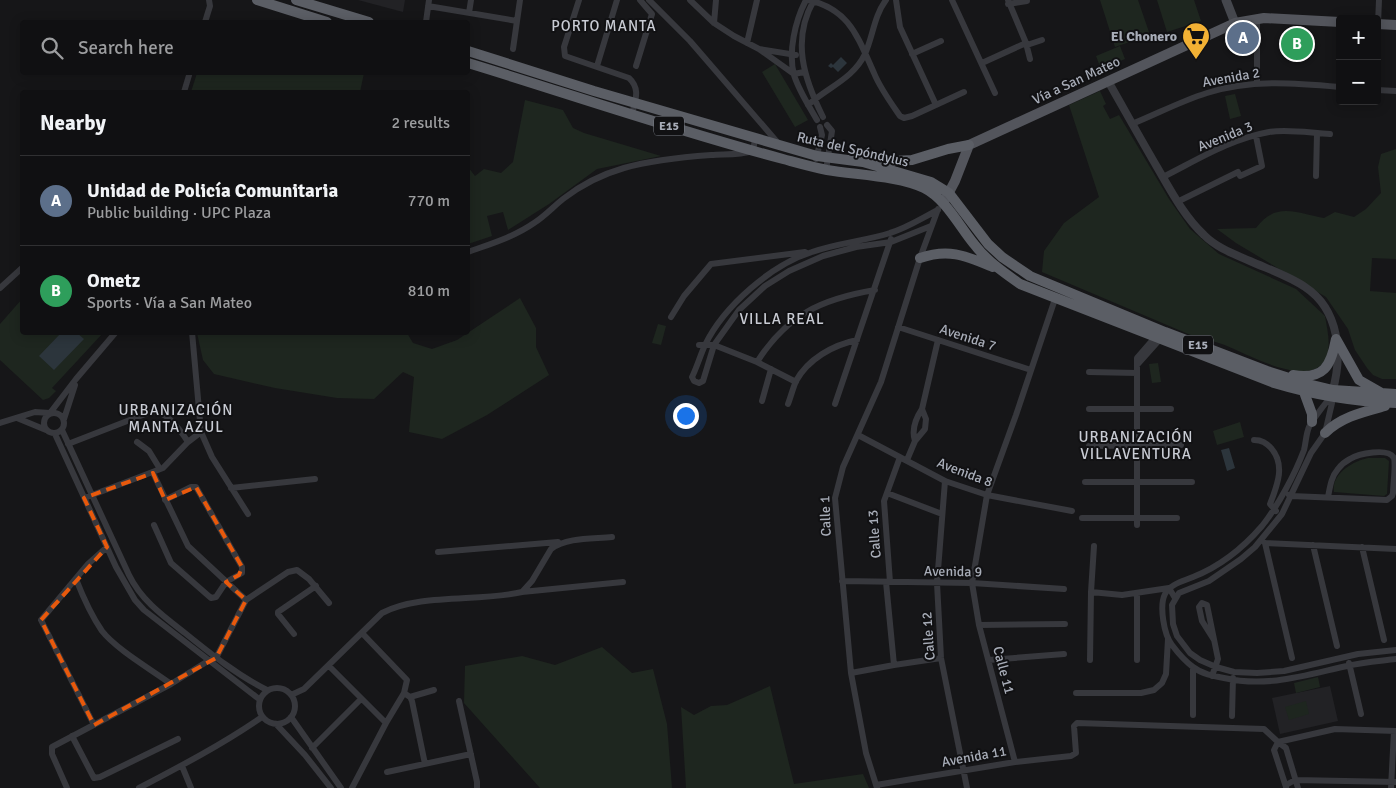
<!DOCTYPE html>
<html lang="en">
<head>
<meta charset="utf-8">
<style>
	body { margin:0; font-family:Signika,sans-serif; background:#19191b; color:#f1f3f6 }
	.controls { position:absolute; right:15px; top:15px; display:grid; overflow:hidden; border-radius:5px; box-shadow:0 2px 12px #0003 }
	.controls button { width:45px; height:45px; display:grid; place-items:center; padding:0; border:0; border-bottom:1px solid #303032; background:#101012; color:#f1f3f6; font:25px sans-serif }
	.you { position:absolute; left:685px; top:415px; width:18px; height:18px; margin:-12px; border:4px solid #fff; border-radius:50%; background:#1a73e8; box-shadow:0 0 0 8px #1a73e833 }
	.badge { display:grid; place-items:center; width:32px; height:32px; border-radius:50%; background:#f2b134; color:#fff; font-size:16px; font-weight:700 }
	.pin { position:absolute; translate:-50% -50%; border:2px solid #fff; box-shadow:0 1px 5px #0006 }
	.list { margin:0; padding:0; list-style:none }
	h2 { display:flex; justify-content:space-between; align-items:center; height:65px; margin:0; padding:0 20px; font-size:21px }
	h2 small { font-size:16px; font-weight:400; color:#9c9d9f }
	.list li { display:grid; grid-template-columns:32px 1fr auto; gap:15px; align-items:center; box-sizing:border-box; height:90px; padding:0 20px; border-top:1px solid #303032 }
	.list b { display:block; font-size:19px; white-space:nowrap }
	.list p { margin:0; font-size:16px; white-space:nowrap; color:#9c9d9f }
	.list em { font-size:16px; font-style:normal; color:#9c9d9f }
	.icon { flex:none; width:28px; height:28px; fill:none; stroke:currentColor; stroke-width:2; stroke-linecap:round; stroke-linejoin:round }
	.map { position:relative; flex:none; width:1396px; height:788px; overflow:hidden }
	.search { position:absolute; background:#101012; box-shadow:0 2px 12px #0003; left:20px; top:20px; width:450px; height:55px; display:flex; align-items:center; gap:12px; box-sizing:border-box; padding:0 18px; border-radius:5px; color:#9c9d9f; font-size:19px }
	.panel { position:absolute; background:#101012; box-shadow:0 2px 12px #0003; left:20px; top:90px; width:450px; height:245px; border-radius:5px }
	.map>svg:first-child { display:block }
	.built { fill:#222225 }
	.green { fill:#1e261f }
	.water { fill:#2c353c }
	.lines { fill:none; stroke-linecap:round; stroke-linejoin:round }
	.minor { stroke:#37383d; stroke-width:6 }
	.tertiary { stroke:#37383d; stroke-width:8 }
	.secondary { stroke:#45474d; stroke-width:9 }
	.primary { stroke:#53555c; stroke-width:10 }
	.trunk { stroke:#5b5e65; stroke-width:10 }
	.marked { fill:none; stroke:#e8590c; stroke-width:4; stroke-dasharray:10 6; stroke-linejoin:round }
	.labels { text-anchor:middle; stroke-width:4; stroke-linejoin:round; paint-order:stroke }
	.shield { fill:#111113; stroke:#7b7e86; stroke-width:1 }
	.shield-label { font-size:12px; font-weight:bold; fill:#a8adb8 }
	.poi-label { font-size:14px; font-weight:bold; fill:#a8adb8; stroke:#111113; text-anchor:end }
	.street-label { font-size:14px; fill:#a8adb8; stroke:#111113 }
	.neighbourhood-label { font-size:15px; letter-spacing:1px; fill:#c9ccd4; stroke:#111113 }
</style>
</head>
<body>
<div class="map">
<svg width="1396" height="788" viewBox="0 0 1396 788">
	<rect width="100%" height="100%" fill="#161618"/>
	<path class="built" d="M358,0H405L403,12Z
		M1330,686L1338,721L1280,734L1272,698Z"/>
	<path class="green" d="M1100,0H1138L1150,35L1115,47Z
		M1157,0H1194L1201,21L1167,32Z
		M1120,46L1125,59L1101,69L1096,56Z
		M775,64L808,120L795,127L762,72Z
		M197,73V72L364,73L360,92H191Z
		M1100,91L1106,104L1103,106L1110,119L1119,115L1169,199L1190,229L1219,254L1296,289L1325,316C1327,328 1330,340 1328,351C1321,393 1254,358 1234,349C1221,343 1207,339 1193,336L1042,272L1044,251L1064,223L1099,197L1069,105Z
		M1235,94L1241,116L1230,119L1225,96Z
		M525,100L563,110L573,128L584,133L661,156L597,169L549,204L508,230L503,212L487,216L492,236L468,244V167L475,176L484,169L501,173L513,162Z
		M1396,149V259L1372,258L1370,291L1396,293V379H1382L1373,375L1367,368L1355,350L1348,329L1326,297L1236,243L1217,229L1256,228C1276,201 1296,213 1324,218L1335,212L1354,217L1366,209L1381,193L1378,167L1381,154Z
		M520,298L536,328V347L549,375L487,415L442,439L409,432L414,377L403,372L374,399L337,398L275,388L214,374L203,360L197,333H407L413,343L432,349L457,340Z
		M22,299V332L103,333L52,388L56,391L49,398L43,400L0,360V324Z
		M658,324L666,326L661,345L652,343Z
		M1158,363L1161,382L1152,383L1149,364Z
		M1240,422L1244,437L1217,445L1213,431Z
		M1368,458H1385L1389,461L1387,494L1384,496L1334,492C1331,474 1353,461 1368,458Z
		M602,647L632,673L653,669L667,724L672,788H540L464,703L465,666L522,656L555,665Z
		M1318,677L1320,687L1296,693L1294,683Z
		M770,686L794,784L863,774L869,788H686L681,707L694,715L711,706L727,705Z
		M1306,701L1309,714L1289,720L1285,707Z"/>
	<path class="water" d="M841,57L847,63L838,72L833,67L831,68L828,66L831,63L833,65Z
		M61,333H77L84,339L54,370L39,356Z
		M1229,448L1235,468L1227,471L1221,450Z"/>
	<g class="lines">
		<path class="minor" d="M579,0L564,47L565,56L629,78C641,89 635,101 632,114
			M649,0L690,41L778,143
			M690,0L714,23L734,36L759,49
			M806,0C795,21 788,52 794,75C799,91 809,106 817,120
			M808,0C850,9 858,38 874,73C880,88 891,103 900,116L904,118L912,116L964,92
			M814,0C791,40 804,79 823,117
			M896,0L900,27L936,105
			M952,0L995,93
			M1008,4L1027,1
			M428,6L517,21
			M469,13L471,0
			M1257,19V83
			M205,22L210,6L209,0
			M426,22L429,0
			M714,23L716,0
			M1378,24L1379,0
			M747,43L757,0
			M1026,43L1030,59
			M1027,45L1042,40
			M513,49L520,0
			M912,54L941,41
			M796,55L759,49L794,74L804,72
			M982,63L1026,43L1008,0
			M597,66L617,0
			M636,66L652,14L640,0
			M1377,90L1396,91
			M184,92L190,72
			M808,105C828,87 853,79 865,54C873,36 874,16 886,0
			M1132,124C1157,114 1181,101 1207,93C1250,79 1295,83 1340,87
			M816,159L822,135L820,127
			M826,170L832,131L827,125
			M1316,176L1317,134
			M1163,177C1197,160 1230,139 1269,132C1288,129 1310,133 1330,134
			M1177,202L1238,172L1240,176L1262,166L1256,136
			M931,226L891,242L856,247L823,256L789,271L765,286L739,310L714,345L703,381L699,383L694,381L692,377C697,367 700,356 705,345C724,306 771,265 812,252C837,243 865,241 890,233C907,228 922,218 938,210
			M468,252C490,244 514,237 534,223C545,216 553,207 563,199C581,185 603,174 624,168C652,160 683,157 711,155C726,154 739,155 753,151L755,139
			M0,288L22,268
			M671,317L684,296L711,264L805,252
			M898,327L1031,370
			M192,332L201,432L212,457L248,514
			M699,345H714L757,362L796,382
			M757,362C787,315 821,299 875,290
			M1137,365L1162,337
			M1089,372L1137,373
			M1331,397C1326,402 1311,422 1309,427C1306,434 1306,442 1304,450C1295,474 1278,506 1262,526C1243,548 1221,566 1193,577C1184,581 1170,584 1165,594C1159,606 1164,635 1172,645C1178,653 1185,661 1193,667C1202,674 1213,676 1224,678C1267,688 1306,675 1347,666C1363,662 1380,661 1396,659
			M1331,397L1332,403L1325,433L1311,453L1282,514L1255,547L1241,559L1209,581L1179,593L1172,605L1173,624L1177,636L1190,653L1200,660L1216,667L1234,672L1257,673L1284,671L1358,654L1396,650
			M762,401L771,369
			M788,404C791,396 793,388 796,381C808,359 833,345 857,340
			M835,404L891,239
			M1089,409H1171
			M44 423a10 10 0 1 1 20 0a10 10 0 1 1-20 0Z
			M17,418L46,430
			M64,419L75,385
			M0,423L35,412L50,413L76,379L116,332
			M62,430L129,575C141,600 163,616 185,633C211,654 237,675 267,690
			M55,434L116,567L135,600L144,610L259,699
			M858,435L945,481L987,495L1072,511
			M1254,440C1262,440 1266,443 1271,448C1286,465 1277,486 1270,504L1276,511
			M915,441C911,429 916,418 922,409
			M137,442L149,451L160,469
			M188,442L201,432
			M68,444L153,411C167,412 181,431 188,442L163,468L87,497
			M1089,446L1181,445
			M907,460L915,441L925,429L926,419L922,409L938,340
			M945,481L937,583L941,658L967,788
			M1085,482H1192
			M231,488L315,479
			M887,493L942,514
			M1289,495L1291,496L1387,500L1392,496L1393,493C1393,485 1396,465 1394,458C1388,447 1358,454 1350,459C1346,461 1341,465 1338,469C1331,477 1330,487 1328,497
			M1082,518H1177
			M154,525L171,563L211,598L216,597L226,582L242,573V567L196,487H191L165,500
			M1137,525V358L1157,335
			M1262,540L1265,543L1292,658
			M1265,543L1396,549
			M1313,545L1337,646
			M1362,547L1384,640
			M438,552L558,542
			M76,579C83,597 91,615 102,631C116,649 152,670 171,684
			M842,581L972,583L1064,589
			M886,582L894,665
			M890,582L884,501L900,457
			M522,592L623,582
			M1091,592L1122,595L1169,588L1175,598
			M1137,593V660
			M246,600L288,572L297,570L309,579L329,603
			M979,625L1065,624
			M294,634L278,614V612L316,586
			M989,660L1064,654
			M1090,660L1091,592L1094,546
			M1349,663L1361,714
			M329,666L386,723
			M851,673L894,665L941,658
			M1212,676L1218,659L1207,605L1202,603L1199,607L1202,621L1214,640
			M259 706a18 18 0 1 1 36 0a18 18 0 1 1-36 0Z
			M404,693L410,697L412,701L425,764
			M1076,693H1141L1154,690L1162,683L1166,674L1168,639
			M291,695L304,689L382,613C420,593 480,602 522,592L532,581L551,549C567,537 593,539 612,537
			M410,697L434,690
			M459,701L477,782V788
			M1193,715V667
			M1232,716L1233,678
			M291,717L341,788
			M276,724L305,755L331,788
			M94,725L41,620L88,564L107,547
			M72,736L94,778L100,777L178,739
			M312,748L361,699
			M1015,762L979,625L972,583L987,495L1016,415L1055,299
			M182,766L191,788
			M387,772L471,754
			M876,785L1015,762L1071,756L1076,753L1074,726L1077,723L1264,729L1278,742L1335,729L1396,731
			M1286,785L1295,780L1396,782
			M1286,787L1274,750L1278,742L1286,748L1298,788
			M67,788L52,754V747L171,684L208,661L216,658L246,600L188,546L153,473
			M139,788C181,766 223,744 262,717
			M352,788L386,723L404,693L407,680L362,633
			M877,788L866,753L851,673L835,498L843,467L881,382L920,258L938,209
			M1391,788L1394,731"/>
		<path class="tertiary" d="M1108,81C1124,109 1140,138 1157,167C1171,191 1184,216 1204,235C1217,248 1234,254 1250,261C1268,269 1289,276 1305,287C1340,310 1343,356 1332,393"/>
		<path class="secondary" d="M1226,0L1235,23"/>
		<path class="primary" d="M1377,24L1396,25
			M945,200L955,181L969,145L1235,23L1264,18L1340,22"/>
		<path class="trunk" d="M257,0L327,22
			M296,0L369,22
			M468,51L594,91L817,156L863,162L931,182L949,193L988,244L1002,257L1030,276L1165,332L1267,371L1308,384L1333,390L1396,394
			M468,63C573,95 677,131 783,159C798,163 812,167 827,170C856,175 899,176 924,188C946,199 959,226 974,244C987,261 1003,272 1020,284L1274,383C1314,395 1354,402 1396,403
			M874,162L912,160L948,149L969,145
			M920,258C949,248 966,256 993,267
			M1336,339L1359,380L1380,392
			M1293,375C1324,380 1331,366 1336,339
			M1304,392L1312,414V422
			M1325,433C1341,417 1363,412 1385,406"/>
	</g>
	<path class="marked" d="M153,473L165,500L196,487L242,567L239,575L226,582L246,600L216,658L94,725L41,620L107,547L84,498Z"/>
	<defs>
		<g id="supermarket-pin" transform="scale(1.4375)"><path d="M0 17L-7.5 6A9.5 9.5 0 1 1 7.5 6Z" fill="#f2b134" stroke="#111113"/><path d="M-6-5.5h2.5l.6 2H6L4.5 2H-2.5L-4.4-4H-6ZM-1.5 3.2a1.3 1.3 0 1 0 .1 0ZM3 3.2a1.3 1.3 0 1 0 .1 0Z" fill="#111"/></g>
	</defs>
	<g fill-rule="evenodd">
		<use href="#supermarket-pin" x="1196" y="36"/>
	</g>
	<g class="labels">
		<g class="shield">
			<rect x="654" y="116.5" width="30" height="19" rx="4"/>
			<rect x="1183" y="335.5" width="30" height="19" rx="4"/>
		</g>
		<g class="shield-label">
			<text x="669" y="130">E15</text>
			<text x="1198" y="349">E15</text>
		</g>
		<g class="poi-label">
			<text x="1177" y="41">El Chonero</text>
		</g>
		<g class="street-label">
			<text transform="translate(1231 77) rotate(-10)" y="5">Avenida 2</text>
			<text transform="translate(1076 80) rotate(-25)" y="5">Vía a San Mateo</text>
			<text transform="translate(1225 136) rotate(-22)" y="5">Avenida 3</text>
			<text transform="translate(853 149) rotate(13)" y="5">Ruta del Spóndylus</text>
			<text transform="translate(968 337) rotate(18)" y="5">Avenida 7</text>
			<text transform="translate(965 472) rotate(21)" y="5">Avenida 8</text>
			<text transform="translate(825 516) rotate(-92)" y="5">Calle 1</text>
			<text transform="translate(874 534) rotate(-94)" y="5">Calle 13</text>
			<text transform="translate(953 571) rotate(1)" y="5">Avenida 9</text>
			<text transform="translate(928 636) rotate(-94)" y="5">Calle 12</text>
			<text transform="translate(1004 670) rotate(75)" y="5">Calle 11</text>
			<text transform="translate(974 756) rotate(-10)" y="5">Avenida 11</text>
		</g>
		<g class="neighbourhood-label">
			<text x="604" y="31">PORTO MANTA</text>
			<text x="782" y="324">VILLA REAL</text>
			<text x="176" y="415">URBANIZACIÓN<tspan x="176" dy="17">MANTA AZUL</tspan></text>
			<text x="1136" y="442">URBANIZACIÓN<tspan x="1136" dy="17">VILLAVENTURA</tspan></text>
		</g>
	</g>
</svg>
<div class="controls">
<button>+</button>
<button>−</button>
</div>
<div class="you"></div>
<div class="pin badge" style="left:1243px;top:38px;background:#5c6f8a">A</div>
<div class="pin badge" style="left:1297px;top:44px;background:#2e9e5b">B</div>
<div class="search"><svg class="icon" aria-label="search" viewBox="0 0 24 24"><circle cx="10" cy="10" r="6"/><path d="M15 15l6 6"/></svg>Search here</div>
<section class="panel">
<h2>Nearby<small>2 results</small></h2>
<ul class="list">
<li><span class="badge" style="background:#5c6f8a">A</span><div><b>Unidad de Policía Comunitaria</b><p>Public building · UPC Plaza</p></div><em>770 m</em></li>
<li><span class="badge" style="background:#2e9e5b">B</span><div><b>Ometz</b><p>Sports · Vía a San Mateo</p></div><em>810 m</em></li>
</ul>
</section>
</div>
</body>
</html>
